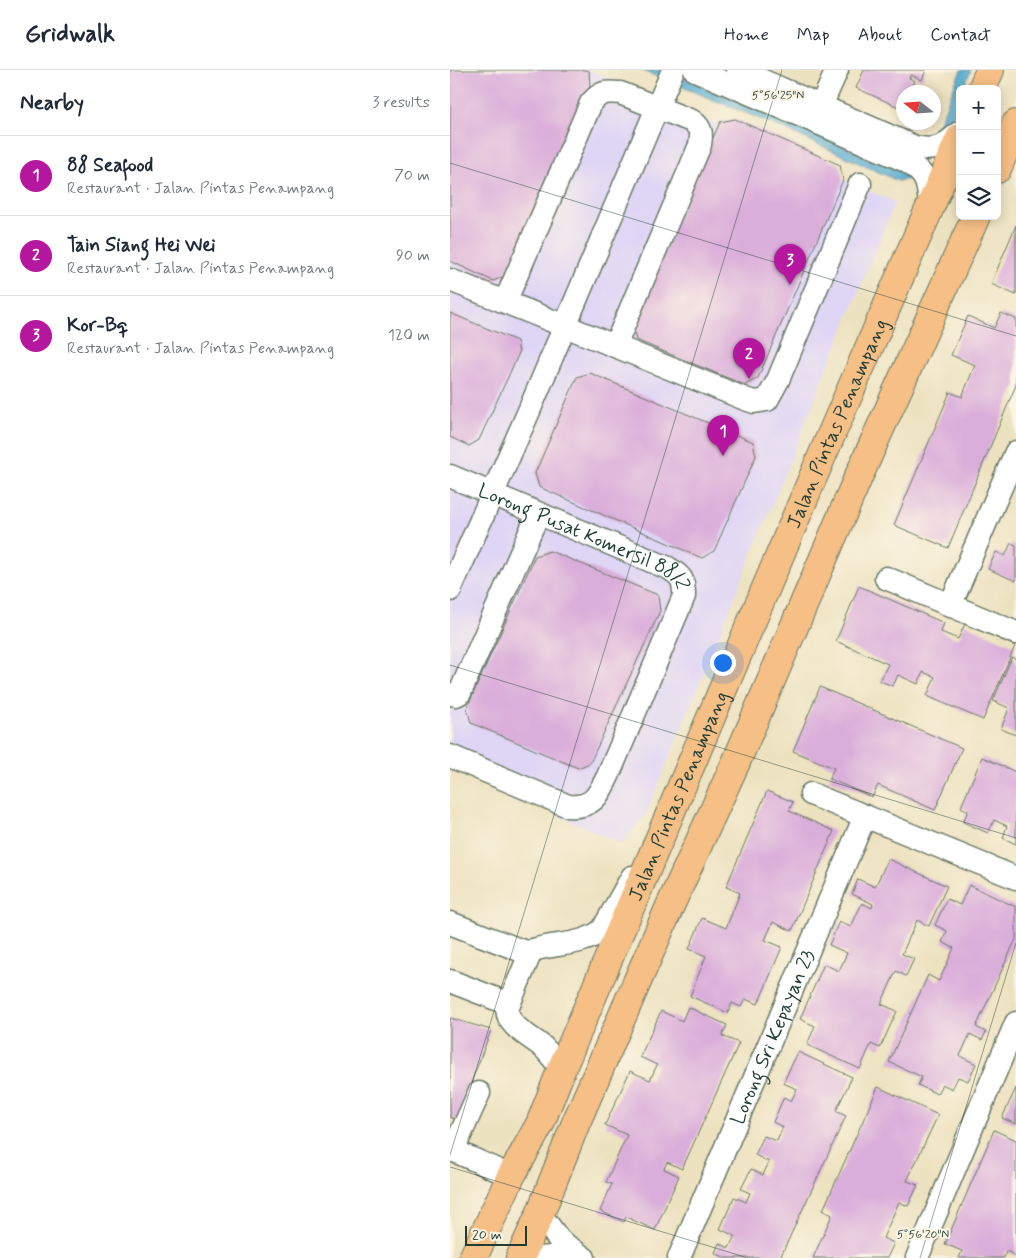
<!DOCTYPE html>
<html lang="en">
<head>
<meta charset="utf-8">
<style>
	body { margin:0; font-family:Mynerve,sans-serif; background:#f6f6f7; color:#1f2937 }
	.controls { position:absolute; right:15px; top:15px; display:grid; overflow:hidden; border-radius:8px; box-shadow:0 2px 12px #0003 }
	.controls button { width:45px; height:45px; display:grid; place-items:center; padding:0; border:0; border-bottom:1px solid #e0e1e3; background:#fff; color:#1f2937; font:25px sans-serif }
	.compass { position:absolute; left:446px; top:15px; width:45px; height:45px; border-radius:50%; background:#fff; box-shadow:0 2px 12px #0003; rotate:287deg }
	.scale { position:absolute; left:15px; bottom:12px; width:62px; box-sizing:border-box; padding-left:5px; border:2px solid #1f3d34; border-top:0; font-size:14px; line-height:18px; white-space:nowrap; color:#1f3d34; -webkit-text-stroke:4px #fcf5e5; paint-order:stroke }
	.you { position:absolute; left:272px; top:592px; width:18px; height:18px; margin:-12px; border:4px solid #fff; border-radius:50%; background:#1a73e8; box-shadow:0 0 0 8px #1a73e833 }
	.badge { display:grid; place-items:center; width:32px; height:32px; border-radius:50%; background:#b5179e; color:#fff; font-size:16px; font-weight:700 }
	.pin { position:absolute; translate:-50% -41px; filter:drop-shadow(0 1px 2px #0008) }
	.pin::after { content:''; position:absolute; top:26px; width:18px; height:15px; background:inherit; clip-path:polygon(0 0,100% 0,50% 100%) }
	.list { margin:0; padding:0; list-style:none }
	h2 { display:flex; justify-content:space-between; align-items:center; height:65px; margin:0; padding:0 20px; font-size:21px }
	h2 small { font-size:16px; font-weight:400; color:#747a83 }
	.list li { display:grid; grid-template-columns:32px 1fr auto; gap:15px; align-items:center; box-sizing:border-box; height:80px; padding:0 20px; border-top:1px solid #e0e1e3 }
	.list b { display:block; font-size:19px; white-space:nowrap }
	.list p { margin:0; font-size:16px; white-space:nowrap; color:#747a83 }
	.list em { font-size:16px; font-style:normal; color:#747a83 }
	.icon { flex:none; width:28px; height:28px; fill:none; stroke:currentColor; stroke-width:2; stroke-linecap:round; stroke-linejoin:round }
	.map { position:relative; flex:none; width:566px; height:1188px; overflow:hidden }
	header { display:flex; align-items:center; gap:30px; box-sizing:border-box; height:70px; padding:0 25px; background:#fff; border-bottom:1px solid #e0e1e3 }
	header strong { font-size:24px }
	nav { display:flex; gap:28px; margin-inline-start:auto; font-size:18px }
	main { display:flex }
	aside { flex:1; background:#fff }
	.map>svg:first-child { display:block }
	.built { fill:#dfd5f5 }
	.water { fill:#53aad0; stroke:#397482 }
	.building { fill:#daaeda }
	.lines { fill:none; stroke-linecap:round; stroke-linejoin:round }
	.minor-casing { stroke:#677765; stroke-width:25 }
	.major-casing { stroke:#677765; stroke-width:30 }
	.minor { stroke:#fff; stroke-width:22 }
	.major { stroke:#f5bf86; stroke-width:28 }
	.ticks { fill:none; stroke:#1f3d34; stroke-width:1; stroke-opacity:0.45 }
	.labels { text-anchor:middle; stroke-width:4; stroke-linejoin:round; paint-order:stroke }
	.street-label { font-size:20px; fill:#1f3d34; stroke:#fcf5e5 }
	.ticks-label { font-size:12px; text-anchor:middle; fill:#1f3d34; stroke:#fcf5e5; stroke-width:4; stroke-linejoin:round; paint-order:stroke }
</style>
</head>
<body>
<header>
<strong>Gridwalk</strong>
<nav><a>Home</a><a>Map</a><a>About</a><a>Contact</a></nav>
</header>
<main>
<aside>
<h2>Nearby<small>3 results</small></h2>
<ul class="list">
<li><span class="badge">1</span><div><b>88 Seafood</b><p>Restaurant · Jalan Pintas Penampang</p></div><em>70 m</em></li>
<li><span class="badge">2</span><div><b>Tain Siang Hei Wei</b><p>Restaurant · Jalan Pintas Penampang</p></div><em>90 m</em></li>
<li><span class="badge">3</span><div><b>Kor-Bq</b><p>Restaurant · Jalan Pintas Penampang</p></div><em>120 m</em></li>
</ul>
</aside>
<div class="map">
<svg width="566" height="1188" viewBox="0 0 566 1188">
	<rect width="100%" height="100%" fill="#fcf5e5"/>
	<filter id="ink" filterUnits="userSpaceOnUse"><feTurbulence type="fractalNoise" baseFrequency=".02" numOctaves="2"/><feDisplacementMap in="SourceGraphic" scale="10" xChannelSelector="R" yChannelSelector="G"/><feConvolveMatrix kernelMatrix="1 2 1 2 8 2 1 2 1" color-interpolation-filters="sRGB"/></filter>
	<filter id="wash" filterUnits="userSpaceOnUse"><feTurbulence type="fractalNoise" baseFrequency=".0096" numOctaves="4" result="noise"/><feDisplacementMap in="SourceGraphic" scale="20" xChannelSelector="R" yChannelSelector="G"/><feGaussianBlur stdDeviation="1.12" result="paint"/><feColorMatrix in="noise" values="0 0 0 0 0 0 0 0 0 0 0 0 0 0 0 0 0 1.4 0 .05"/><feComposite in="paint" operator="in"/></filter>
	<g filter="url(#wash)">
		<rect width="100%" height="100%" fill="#ede2c0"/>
		<path class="built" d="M0,0H139L445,132L196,745L171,774L0,696Z"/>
		<path class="water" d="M191,0H215L451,101L489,53L511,0H521L513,19H510C510,54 472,80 460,109L448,111L337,60Z"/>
		<g id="blocks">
			<path class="building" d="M0,0H136L139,1L140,16L55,206L43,211L0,191Z
				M414,0H476L472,10L461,5L459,8L465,11L460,22H453V39L406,18Z
				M285,49L390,95L393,110L308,308L295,315L186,270L182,254L270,52Z
				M566,155V225L541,214Z
				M0,243L67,271L69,283L29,370L19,376L0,367Z
				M551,243L566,249V315L498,478L444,455L500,322L512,327L525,295L501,285L518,246L544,258Z
				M140,303L303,372L306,386L264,481L252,488L89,417L85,403L127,307Z
				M561,473L566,475V511L538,499L546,482L555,486Z
				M100,481L208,525L210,541L140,693L128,698L21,653L17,638L85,486Z
				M409,516L494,553L491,562L508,569L515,554L565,576L533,650L477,626L485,607L473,602L468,614L448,605L443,616L430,611L438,594L386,571Z
				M562,587L566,589V665L551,659L559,638L543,631Z
				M370,617L512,678L485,740L428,715L422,727L379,709L384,698L343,681Z
				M532,687L566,702V774L553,768L557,756L544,750L538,763L513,752L518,741L511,737Z
				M317,721L343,732L339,741L384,761L342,861L323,852L315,870L332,877L308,934L295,929L291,937L282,933L278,943L240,926L256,886L239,879L252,848L276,858L290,823L276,817Z
				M438,789L497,816L479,856L467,850L452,884L464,889L456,906L446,901L431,934L447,941L430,978L421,974L410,999L357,975L365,956L350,949L374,894L389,901L397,883L379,875L389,852L401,857L412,833L422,838L423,834L402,824L408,809L425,817Z
				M519,815L566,837V869L526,957L536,962L532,970L520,964L510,986L526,994L518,1011L508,1007L502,1019L492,1014L487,1024L468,1015L472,1007L439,992L478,905L489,911L504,878L492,872L497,861L485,855L497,829L510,835Z
				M238,937L277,955L272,966L289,973L232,1099L217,1092L214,1099L229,1106L205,1160L176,1147L174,1152L150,1141L162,1114L156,1112L177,1065L155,1055L180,1001L200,1010L207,995L190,987L211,941L232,951Z
				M0,948L41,960L7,1050L0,1047Z
				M348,982L402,1007L386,1041L396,1046L330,1188H276L265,1183L269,1173L279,1178L285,1166L270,1159L284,1127L296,1132L300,1123L291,1119L301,1099L313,1105L319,1092L305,1085L314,1066L327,1071L333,1057L323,1052L334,1027L341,1031L347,1019L333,1013Z
				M428,1017L488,1045L457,1111L468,1115L458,1136L449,1132L433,1168L444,1173L437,1188H363L382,1145L373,1140Z
				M566,1018V1054L552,1048Z
				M544,1060L566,1070V1186L556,1181L554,1188H509L512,1181L495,1174Z"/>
		</g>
	</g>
	<g filter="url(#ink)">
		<use href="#blocks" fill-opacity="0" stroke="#677765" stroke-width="1"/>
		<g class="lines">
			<g class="minor-casing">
				<g id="minor">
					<path d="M245,0L456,91C476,104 478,111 480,135"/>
					<path d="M288,0L465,77C487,82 494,76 510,62"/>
					<path d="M371,36L387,0"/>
					<path d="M0,210L165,276L250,75C252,64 252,58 242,51L170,23C156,22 151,21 141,33L55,232"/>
					<path d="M165,276L295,329L304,332L317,330L328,310L410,114"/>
					<path id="s1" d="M0,406L218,498C232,506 234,510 234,526L158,706C148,726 143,738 118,736L0,686"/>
					<path d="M436,508L566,563"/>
					<path d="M0,520L79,341L223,0"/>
					<path d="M500,536L566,382"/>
					<path d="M0,624L6,625L10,623L12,618L88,444"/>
					<path d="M361,724L566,808"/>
					<path d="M0,853L80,884"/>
					<path d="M0,911L59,934"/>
					<path d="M112,998C106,992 100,984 94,978C81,966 58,958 57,939L80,884L83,880C105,873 135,876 153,859L182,807"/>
					<path d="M0,1079L61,1106"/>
					<path d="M3,1081L29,1023"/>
					<path d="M90,1144L110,1171L134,1188"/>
					<path d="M90,1188L101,1187L108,1188"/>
					<path id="s2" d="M229,1188L415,746"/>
					<path d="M467,1188L566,953"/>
				</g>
			</g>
			<g class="major-casing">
				<g id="major">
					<path d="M532,19L540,0"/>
					<path d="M547,99L566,54"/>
					<path id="s3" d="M23,1188L61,1106L90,1054L112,998L372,386L510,68"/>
					<path d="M70,1188L90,1144L125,1055L220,836L287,690L407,410L526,146"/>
				</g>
			</g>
			<use href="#minor" class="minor"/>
			<use href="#major" class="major"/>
		</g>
	</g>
	<path class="ticks" d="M0,93L566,266M0,595L566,768M0,1085L332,0M0,1097L298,1188M470,1188L566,873"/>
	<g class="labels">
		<g class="street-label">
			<text dy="7" stroke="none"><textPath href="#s3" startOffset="911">Jalan Pintas Penampang</textPath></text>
			<text dy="7" stroke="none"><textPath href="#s1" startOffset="148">Lorong Pusat Komersil 88/2</textPath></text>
			<text dy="7" stroke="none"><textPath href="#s3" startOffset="506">Jalan Pintas Penampang</textPath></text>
			<text dy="7" stroke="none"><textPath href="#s2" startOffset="240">Lorong Sri Kepayan 23</textPath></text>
		</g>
	</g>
	<g class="ticks-label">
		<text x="328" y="29">5°56'25"N</text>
		<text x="473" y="1168">5°56'20"N</text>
	</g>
</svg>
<div class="controls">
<button>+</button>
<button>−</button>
<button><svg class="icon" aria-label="layers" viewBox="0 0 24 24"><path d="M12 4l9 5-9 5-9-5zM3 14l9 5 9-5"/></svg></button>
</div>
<svg class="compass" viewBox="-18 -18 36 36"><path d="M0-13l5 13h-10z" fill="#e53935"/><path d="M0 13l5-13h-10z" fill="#747a83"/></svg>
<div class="scale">20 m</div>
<div class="you"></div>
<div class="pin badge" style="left:273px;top:386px">1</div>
<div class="pin badge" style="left:299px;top:309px">2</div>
<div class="pin badge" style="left:340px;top:215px">3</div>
</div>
</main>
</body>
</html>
